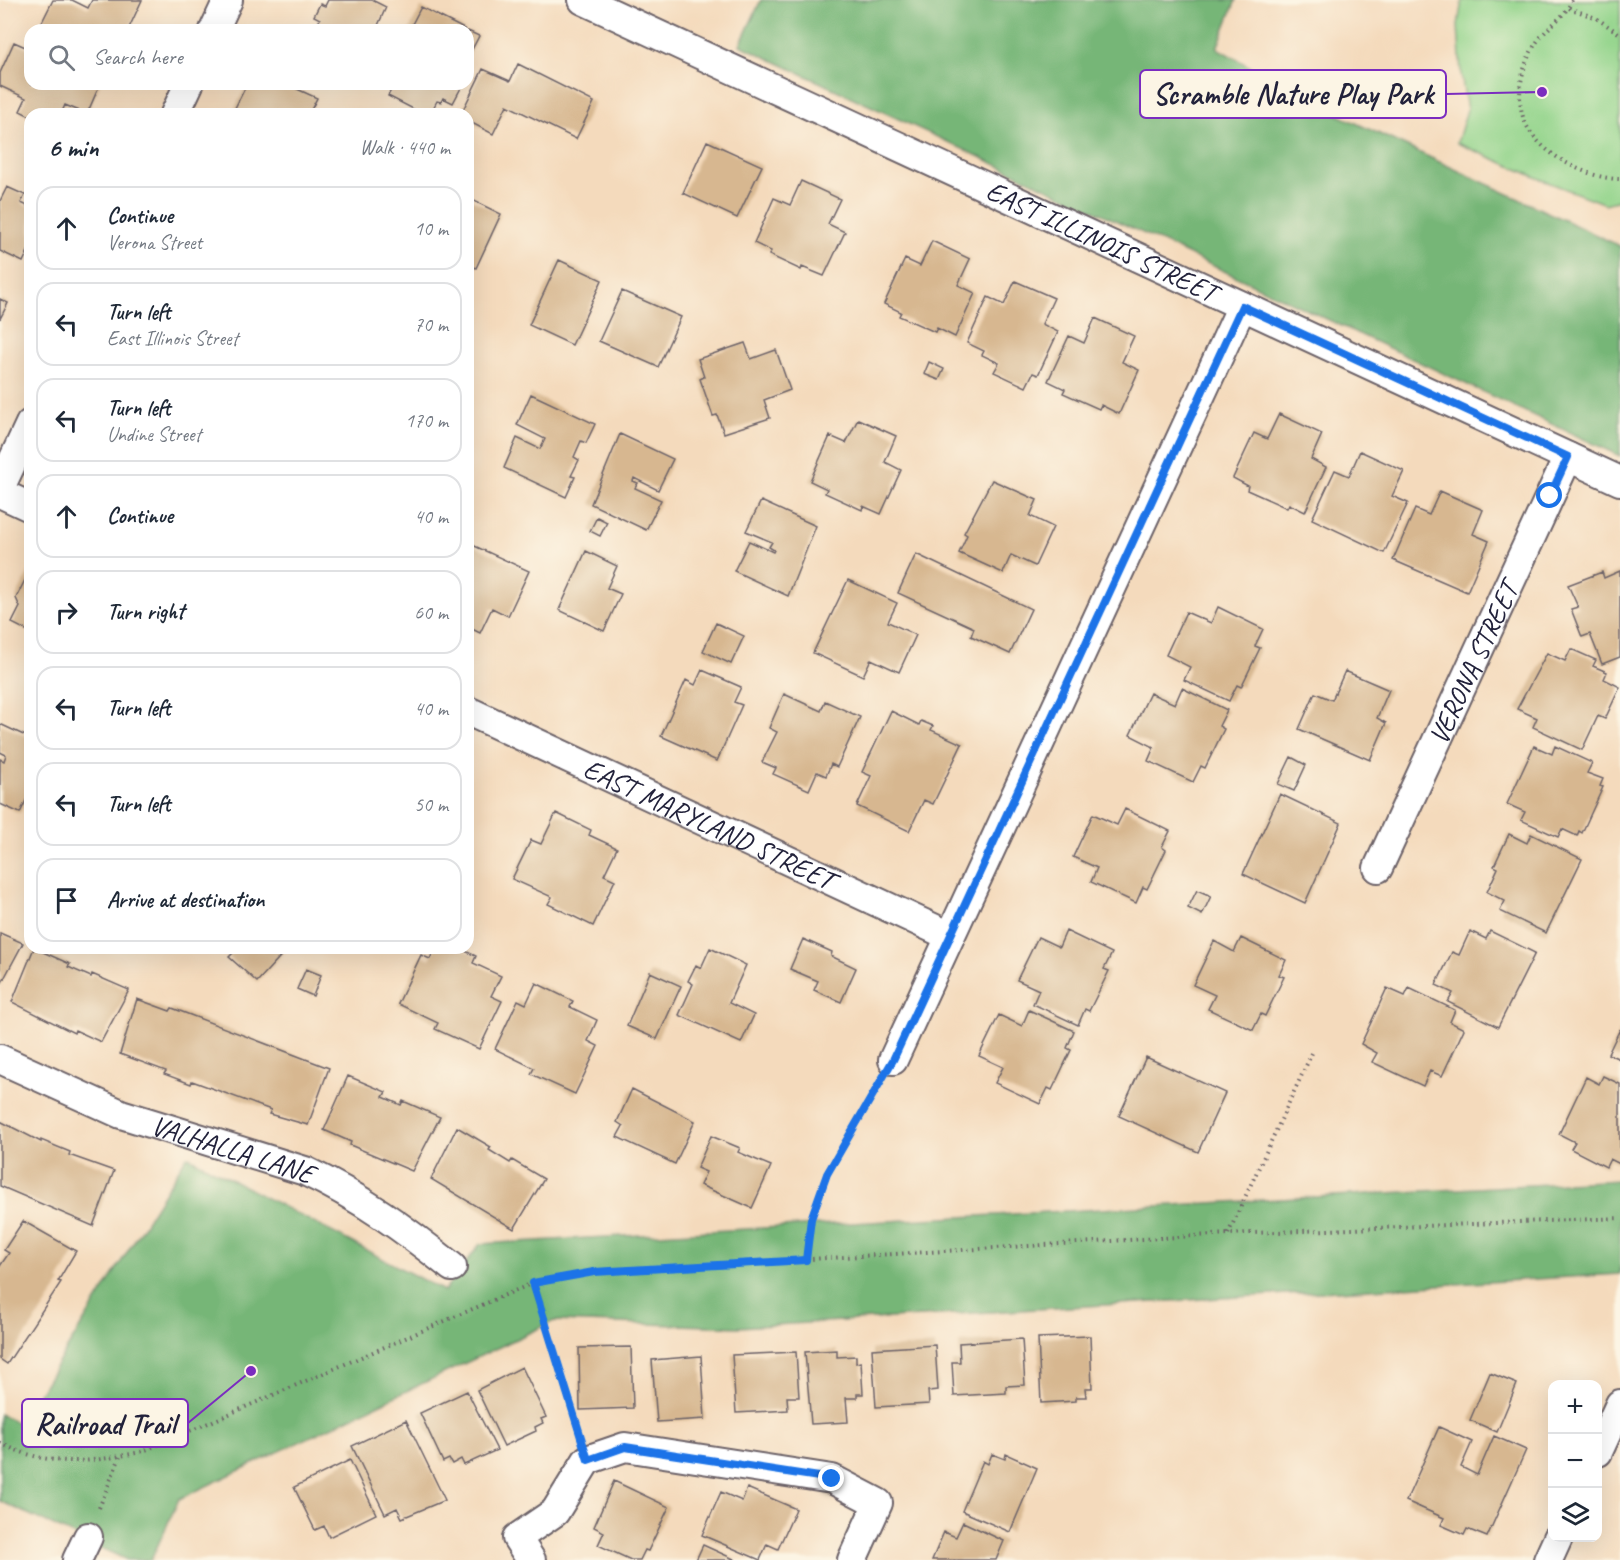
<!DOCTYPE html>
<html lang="en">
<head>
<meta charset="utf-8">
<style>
	body { margin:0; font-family:Caveat,sans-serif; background:#f2f2f3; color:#1f2937 }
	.controls { position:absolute; right:18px; bottom:18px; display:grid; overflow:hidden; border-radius:12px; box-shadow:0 6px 24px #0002 }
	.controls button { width:54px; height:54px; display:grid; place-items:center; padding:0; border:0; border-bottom:2px solid #e0e1e3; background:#fff; color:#1f2937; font:30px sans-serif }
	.stop { position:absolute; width:18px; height:18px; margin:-14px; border:4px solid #1a73e8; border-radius:50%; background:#fff }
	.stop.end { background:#1a73e8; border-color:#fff; box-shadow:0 2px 6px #0008 }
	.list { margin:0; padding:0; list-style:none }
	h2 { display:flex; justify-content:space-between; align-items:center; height:78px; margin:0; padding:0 24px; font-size:26px }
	h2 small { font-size:20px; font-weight:400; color:#747a83 }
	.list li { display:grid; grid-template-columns:39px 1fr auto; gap:18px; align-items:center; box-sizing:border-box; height:84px; margin:0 12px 12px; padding:0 12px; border:2px solid #e0e1e3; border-radius:18px }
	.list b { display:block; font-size:22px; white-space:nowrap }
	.list p { margin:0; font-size:20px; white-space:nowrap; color:#747a83 }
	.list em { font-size:20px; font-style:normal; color:#747a83 }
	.icon { flex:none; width:33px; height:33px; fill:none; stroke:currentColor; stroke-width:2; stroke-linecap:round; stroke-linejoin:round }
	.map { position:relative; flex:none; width:1620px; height:1560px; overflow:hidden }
	.search { position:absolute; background:#fff; box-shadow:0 6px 24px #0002; left:24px; top:24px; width:450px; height:66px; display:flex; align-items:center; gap:15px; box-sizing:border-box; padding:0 21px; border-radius:18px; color:#747a83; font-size:22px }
	.panel { position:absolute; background:#fff; box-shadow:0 6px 24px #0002; left:24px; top:108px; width:450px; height:846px; border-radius:18px }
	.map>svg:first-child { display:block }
	.green { fill:#93d48b; stroke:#5a7b63; stroke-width:1.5 }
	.forest { fill:#76b677; stroke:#4c6c59; stroke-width:1.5 }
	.building { fill:#d7b790 }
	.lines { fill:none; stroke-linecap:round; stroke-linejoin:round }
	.minor-casing { stroke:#6c6268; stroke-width:32 }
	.path { stroke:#6c6268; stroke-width:4; stroke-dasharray:1.5 4.5; stroke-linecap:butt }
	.minor { stroke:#fff; stroke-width:28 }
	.route { stroke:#1a73e8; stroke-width:8 }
	.labels { text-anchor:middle; stroke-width:4.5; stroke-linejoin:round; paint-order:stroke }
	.street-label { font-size:28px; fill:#22223b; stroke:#fcf5e5 }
	.leader { fill:none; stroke:#7b2cbf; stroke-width:2 }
	.callout-dot { fill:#7b2cbf; stroke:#fcf5e5; stroke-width:2 }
	.callout { fill:#fcf5e5; stroke:#7b2cbf; stroke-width:2 }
	.callout-label { font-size:30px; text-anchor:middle; font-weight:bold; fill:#22223b }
</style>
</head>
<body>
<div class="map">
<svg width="1620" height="1560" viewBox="0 0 1620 1560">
	<rect width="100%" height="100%" fill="#fcf5e5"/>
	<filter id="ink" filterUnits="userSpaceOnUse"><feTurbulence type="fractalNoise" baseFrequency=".0167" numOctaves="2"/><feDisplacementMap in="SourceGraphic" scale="12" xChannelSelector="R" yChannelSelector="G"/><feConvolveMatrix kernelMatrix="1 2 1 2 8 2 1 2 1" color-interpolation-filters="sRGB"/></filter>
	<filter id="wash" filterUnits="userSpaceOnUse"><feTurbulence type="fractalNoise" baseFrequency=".008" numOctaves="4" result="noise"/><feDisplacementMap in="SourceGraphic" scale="24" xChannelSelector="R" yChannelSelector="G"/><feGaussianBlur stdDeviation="1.35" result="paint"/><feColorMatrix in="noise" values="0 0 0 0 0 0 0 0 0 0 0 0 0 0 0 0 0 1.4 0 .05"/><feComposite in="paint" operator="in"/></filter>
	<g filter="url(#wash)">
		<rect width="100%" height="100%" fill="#f4dabc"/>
		<path class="green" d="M1462,0H1620V200L1605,204L1545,181L1457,143L1467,110L1461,74L1458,25Z"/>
		<path class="forest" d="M761,0H1236L1217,48L1315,104L1620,246V456L740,45Z
			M187,1156L444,1291L480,1244L1620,1180V1274L739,1327L554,1321L179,1499L151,1560H127L0,1501V1414L20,1424Z"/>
		<g id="blocks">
			<path class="building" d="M53,0H72L88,8L92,0H142L128,30H38Z
				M328,0H372L386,7L376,30H315L320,19L314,16L320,4L325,6Z
				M421,7L466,30H409Z
				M468,31L479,36L468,57Z
				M14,42L30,49V84H100L87,114L65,105L61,114L30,116L20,111L26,98L0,86V73Z
				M518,64L594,102L576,139L507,105L493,134L468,121V114H461L483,69L510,81Z
				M247,84H275L282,88L286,84L317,98L310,112L314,114H232Z
				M394,84H463L453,103L443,98L441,102L437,101L430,114H423L388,96Z
				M707,141L762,166L737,218L683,193Z
				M801,181L840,199L828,224L845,232L824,276L802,267L801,270L769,255L771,251L754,243L774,198L790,205Z
				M7,187L25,195L21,203L30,207V247L23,262L0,251V201Z
				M468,198L501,214L476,268L468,264Z
				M932,241L970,259L958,285L975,293L955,337L937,328L935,332L899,316L901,312L884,304L905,259L920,266Z
				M559,260L602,280L572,345L529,325Z
				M1015,281L1054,298L1042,324L1058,332L1038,375L1033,373L1026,387L994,372L999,363L982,355L984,351L967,343L988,297L1004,305Z
				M622,291L681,317L658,367L599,341Z
				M0,299L8,303L0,319Z
				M1095,318L1134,336L1122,362L1139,370L1119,414L1101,405L1099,409L1063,393L1065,389L1048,381L1069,336L1084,343Z
				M745,343L751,359L776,350L790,390L764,400L770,418L724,433L717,415L713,416L700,379L704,377L698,359Z
				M929,362L944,369L939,380L924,374Z
				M531,394L595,424L586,443L581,441L574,457L579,460L571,476L575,477L566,497L504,468L517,438L540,449L545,439L517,425Z
				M1279,414L1322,434L1311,459L1326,467L1305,512L1289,504L1287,508L1247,490L1248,486L1233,478L1254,433L1267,439Z
				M858,419L896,436L885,462L901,470L881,514L863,506L862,510L825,493L827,489L810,481L830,436L846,443Z
				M620,434L673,459L658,490L634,478L633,481L638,483L635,488L661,500L646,530L591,504Z
				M1360,451L1404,471L1392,496L1408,503L1384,553L1312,519L1335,470L1349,476Z
				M992,480L1037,500L1030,516L1053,527L1035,566L1011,555L1003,573L959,553L967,535L964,533Z
				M1440,491L1483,510L1473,534L1489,541L1467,592L1393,560L1415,509L1429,515Z
				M761,501L816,526L788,596L734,571L749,541L773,552L774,550L769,547L772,542L746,531Z
				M597,517L607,522L600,536L590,531Z
				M468,543L529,571L508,616L492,608L480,633L468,627Z
				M586,551L617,566L607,588L621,594L604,631L559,610Z
				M916,554L1031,609L1010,654L971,636L974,628L898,593Z
				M30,570V632L12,623L20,607L16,598Z
				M1620,571V657L1602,664L1590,634L1582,637L1571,609L1578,607L1568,585L1602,572L1604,578Z
				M848,580L897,603L888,622L916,635L899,672L871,659L863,676L813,653Z
				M1218,607L1263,629L1255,646L1260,648L1241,687L1237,685L1229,701L1184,680L1190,667L1166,655L1186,612L1211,623Z
				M716,623L744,636L731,664L703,651Z
				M1571,649L1596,660L1593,666L1607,672L1604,679L1620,687L1605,719L1598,716L1582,750L1533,727L1537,718L1517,709L1547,653L1565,661Z
				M702,670L741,687L734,702L742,705L717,761L661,736L686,680L695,685Z
				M1345,671L1389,690L1377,718L1386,723L1370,760L1299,729L1315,693L1332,700Z
				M1182,688L1227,710L1219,726L1224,729L1205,768L1201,766L1193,782L1148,761L1154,747L1130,735L1150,693L1175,704Z
				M784,694L821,711L825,701L860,717L837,767L831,764L826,776L817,772L809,790L773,774L776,768L762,762L777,732L769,728Z
				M891,711L919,725L921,721L933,726L931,730L962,744L933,804L924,800L909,831L857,806L871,776L862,772Z
				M0,724L30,738V792L20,813L0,804V759L4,761L6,755L0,752Z
				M1534,746L1552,754L1555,746L1592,763L1587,773L1603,779L1600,786L1603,787L1582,833L1579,831L1577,836L1562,829L1558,837L1521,820L1525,812L1507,804Z
				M1291,757L1306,765L1294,791L1278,784Z
				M1280,794L1341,823L1305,903L1243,874Z
				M1125,809L1170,831L1162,847L1166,850L1147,889L1143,887L1136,903L1091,882L1097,868L1073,857L1093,814L1117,825Z
				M556,813L591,830L589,835L617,848L604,875L615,880L593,926L548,904L552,897L512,879L531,840L541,844Z
				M1509,834L1527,843L1531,834L1582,859L1546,933L1500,911L1505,901L1487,892L1498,868L1494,866Z
				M1197,890L1211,896L1202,915L1188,908Z
				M1066,931L1112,953L1104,969L1109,971L1089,1011L1085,1009L1078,1025L1033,1004L1039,990L1017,980L1038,937L1059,947Z
				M1470,931L1486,939L1490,931L1535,953L1498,1027L1448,1002L1453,993L1436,985L1452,952L1459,955Z
				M0,933L23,943L0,986Z
				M1241,938L1286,960L1279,975L1284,977L1265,1016L1261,1014L1253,1030L1208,1009L1215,995L1193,985L1214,941L1234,952Z
				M803,939L832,952L831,956L856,968L841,1002L814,990L818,981L790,969Z
				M34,948L70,964L68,967L91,977L92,974L129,990L101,1042L75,1030L74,1033L12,1002Z
				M228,948H288L257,982L229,957L233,953Z
				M435,948H459L476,956L473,963L501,976L491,996L502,1001L479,1049L435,1029L438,1023L398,1004L421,955L430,959Z
				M710,948L746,965L729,1003L754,1015L741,1043L679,1015L693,984L688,981L696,965L701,968Z
				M306,969L321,975L313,996L297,989Z
				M650,972L681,986L657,1039L627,1026Z
				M536,983L573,1001L570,1007L597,1020L588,1041L598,1046L575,1094L531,1074L534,1068L495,1049L518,1000L526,1004Z
				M1387,988L1405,996L1409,988L1455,1010L1450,1022L1464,1029L1442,1076L1430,1071L1423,1086L1372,1062L1377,1053L1361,1044Z
				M137,999L170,1011L172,1008L329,1068L308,1125L269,1114L271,1110L192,1081L191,1084L164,1074L166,1071L120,1054Z
				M1029,1010L1074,1031L1067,1048L1071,1050L1052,1090L1048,1088L1040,1104L995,1083L1003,1067L979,1056L999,1015L1022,1026Z
				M1620,1029V1059L1608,1054Z
				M1146,1057L1225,1093L1198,1152L1119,1116Z
				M348,1076L386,1092L383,1097L401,1105L403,1101L440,1117L412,1171L350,1145L351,1142L324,1130Z
				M1603,1076L1620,1084V1164L1610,1159L1606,1167L1571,1149L1575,1142L1559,1134L1586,1077L1599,1084Z
				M632,1089L695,1121L675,1164L617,1137L623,1126L617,1122Z
				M0,1121L41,1142V1140L70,1152L69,1155L114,1171L93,1226L0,1186Z
				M457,1127L491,1147L489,1150L510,1163L512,1160L544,1179L514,1229L431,1179Z
				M711,1136L740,1148L738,1152L771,1166L752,1208L700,1185L706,1172L697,1168Z
				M23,1221L76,1251L58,1281L61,1282L7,1364L0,1359V1266L9,1253L4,1250Z
				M1090,1336L1092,1388H1085L1086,1397H1076V1401L1041,1403L1038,1338Z
				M1022,1339L1025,1385L1006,1386V1393L954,1396L952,1362H960L959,1343Z
				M935,1345L938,1390L928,1391L929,1404L876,1407L872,1349Z
				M631,1347L633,1408L580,1410L579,1348Z
				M837,1350V1357L856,1356V1363L861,1362L863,1394H857V1398H846L848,1422L811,1424L805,1352Z
				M796,1352L799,1397H787L788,1410L736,1413L732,1355Z
				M701,1356L705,1419L657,1422L652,1360Z
				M522,1367L546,1417L541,1419L543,1423L535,1427L536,1431L504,1446L477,1390Z
				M1490,1373L1517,1384L1497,1432L1470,1420Z
				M467,1391L497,1450L464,1465L461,1459L452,1464L449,1459L443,1462L420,1413Z
				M406,1420L445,1500L402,1518L397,1508L385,1514L352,1446Z
				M1439,1427L1472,1442L1461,1467L1477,1475L1494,1436L1526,1450L1487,1537L1467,1529L1464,1535L1441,1525L1444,1518L1406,1501Z
				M992,1454L1005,1459L1006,1454L1037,1468L1010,1532L962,1511L983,1461L988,1464Z
				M350,1460L376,1514L329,1537L324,1526L315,1530L294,1487Z
				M614,1481L669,1507L648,1551L645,1550L640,1560H631L598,1545L604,1532L594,1527Z
				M747,1488L796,1509L778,1549L767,1544L760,1560L702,1535L721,1492L742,1501Z
				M963,1522L1004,1541L996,1560H932L944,1532L956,1537Z
				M703,1545L736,1560H696Z"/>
		</g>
	</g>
	<g filter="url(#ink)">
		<use href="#blocks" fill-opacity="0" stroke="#6c6268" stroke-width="1.5"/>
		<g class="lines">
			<g class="minor-casing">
				<g id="minor">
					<path id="s1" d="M583,0L1620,481"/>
					<path d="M214,30L228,0"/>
					<path d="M175,114L189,84"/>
					<path d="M0,488L30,424"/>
					<path d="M0,493L30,507"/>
					<path id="s2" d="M468,711L950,936"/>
					<path id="s3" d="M1378,868L1568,457"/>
					<path id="s4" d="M0,1059L121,1114L305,1171C359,1196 406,1230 452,1267"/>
					<path d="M893,1060L1242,306"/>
					<path d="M1598,1452L1620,1404"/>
					<path d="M77,1560L88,1537"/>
					<path d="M531,1560L517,1538L555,1512L587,1460L625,1447L832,1479L878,1503L852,1560"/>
					<path d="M1548,1560L1558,1538"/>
				</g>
			</g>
			<path class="path" d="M1572,0C1565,19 1543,28 1532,50C1522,68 1517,92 1522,113C1530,150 1586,179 1620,179
				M1569,8L1596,18L1620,34
				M1228,1234L1312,1053
				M806,1260L811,1219L827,1174L877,1087
				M533,1283L578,1430
				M0,1443C51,1468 87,1463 141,1452L533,1283L594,1272L1228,1234L1620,1218
				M99,1508L120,1457"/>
			<use href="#minor" class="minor"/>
		</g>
	</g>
	<g class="lines" filter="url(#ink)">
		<path class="route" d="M832,1479L625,1447L588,1460L533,1283L594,1272L806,1260L811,1219L827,1174L893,1060L1242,306L1568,457L1550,496"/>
	</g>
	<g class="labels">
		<g class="street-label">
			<text dy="10" stroke="none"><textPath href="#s1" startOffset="572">EAST ILLINOIS STREET</textPath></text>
			<text dy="10" stroke="none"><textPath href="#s3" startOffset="226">VERONA STREET</textPath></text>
			<text dy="10" stroke="none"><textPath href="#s2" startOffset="266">EAST MARYLAND STREET</textPath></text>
			<text dy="10" stroke="none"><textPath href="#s4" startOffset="250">VALHALLA LANE</textPath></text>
		</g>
	</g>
	<path class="leader" d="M1542 92L1446 94M251 1371L188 1423"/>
	<g class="callout-dot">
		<circle cx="1542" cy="92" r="6"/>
		<circle cx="251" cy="1371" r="6"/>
	</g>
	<g class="callout">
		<rect x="1140" y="70" width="306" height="48" rx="6"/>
		<rect x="22" y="1399" width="166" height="48" rx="6"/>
	</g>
	<g class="callout-label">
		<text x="1293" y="104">Scramble Nature Play Park</text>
		<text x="105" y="1434">Railroad Trail</text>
	</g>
</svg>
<div class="controls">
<button>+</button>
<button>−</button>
<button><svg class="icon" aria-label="layers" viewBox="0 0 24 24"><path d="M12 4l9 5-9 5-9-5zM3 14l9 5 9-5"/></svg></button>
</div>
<div class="stop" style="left:1550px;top:496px"></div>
<div class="stop end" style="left:832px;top:1479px"></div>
<div class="search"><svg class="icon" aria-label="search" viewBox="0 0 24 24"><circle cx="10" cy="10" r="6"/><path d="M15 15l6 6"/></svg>Search here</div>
<section class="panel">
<h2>6 min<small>Walk · 440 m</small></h2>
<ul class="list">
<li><svg class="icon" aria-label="ahead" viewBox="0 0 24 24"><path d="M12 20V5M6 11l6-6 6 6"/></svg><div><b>Continue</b><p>Verona Street</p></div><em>10 m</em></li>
<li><svg class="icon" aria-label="left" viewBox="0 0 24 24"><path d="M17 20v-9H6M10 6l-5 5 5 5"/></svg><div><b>Turn left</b><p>East Illinois Street</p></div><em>70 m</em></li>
<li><svg class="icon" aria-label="left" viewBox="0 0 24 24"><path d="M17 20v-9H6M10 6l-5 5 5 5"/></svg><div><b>Turn left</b><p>Undine Street</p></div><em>170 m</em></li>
<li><svg class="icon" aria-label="ahead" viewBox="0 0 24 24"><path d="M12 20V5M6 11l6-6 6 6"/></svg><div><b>Continue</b></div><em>40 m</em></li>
<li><svg class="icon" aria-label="right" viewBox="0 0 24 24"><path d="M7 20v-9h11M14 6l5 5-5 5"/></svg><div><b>Turn right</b></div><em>60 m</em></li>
<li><svg class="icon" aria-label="left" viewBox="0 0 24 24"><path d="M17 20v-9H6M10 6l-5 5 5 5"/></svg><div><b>Turn left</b></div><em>40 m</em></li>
<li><svg class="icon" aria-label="left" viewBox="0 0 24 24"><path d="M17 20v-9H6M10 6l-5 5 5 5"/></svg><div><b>Turn left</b></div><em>50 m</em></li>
<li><svg class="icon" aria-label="arrive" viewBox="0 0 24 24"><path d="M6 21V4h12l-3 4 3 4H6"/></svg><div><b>Arrive at destination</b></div></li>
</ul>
</section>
</div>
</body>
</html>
